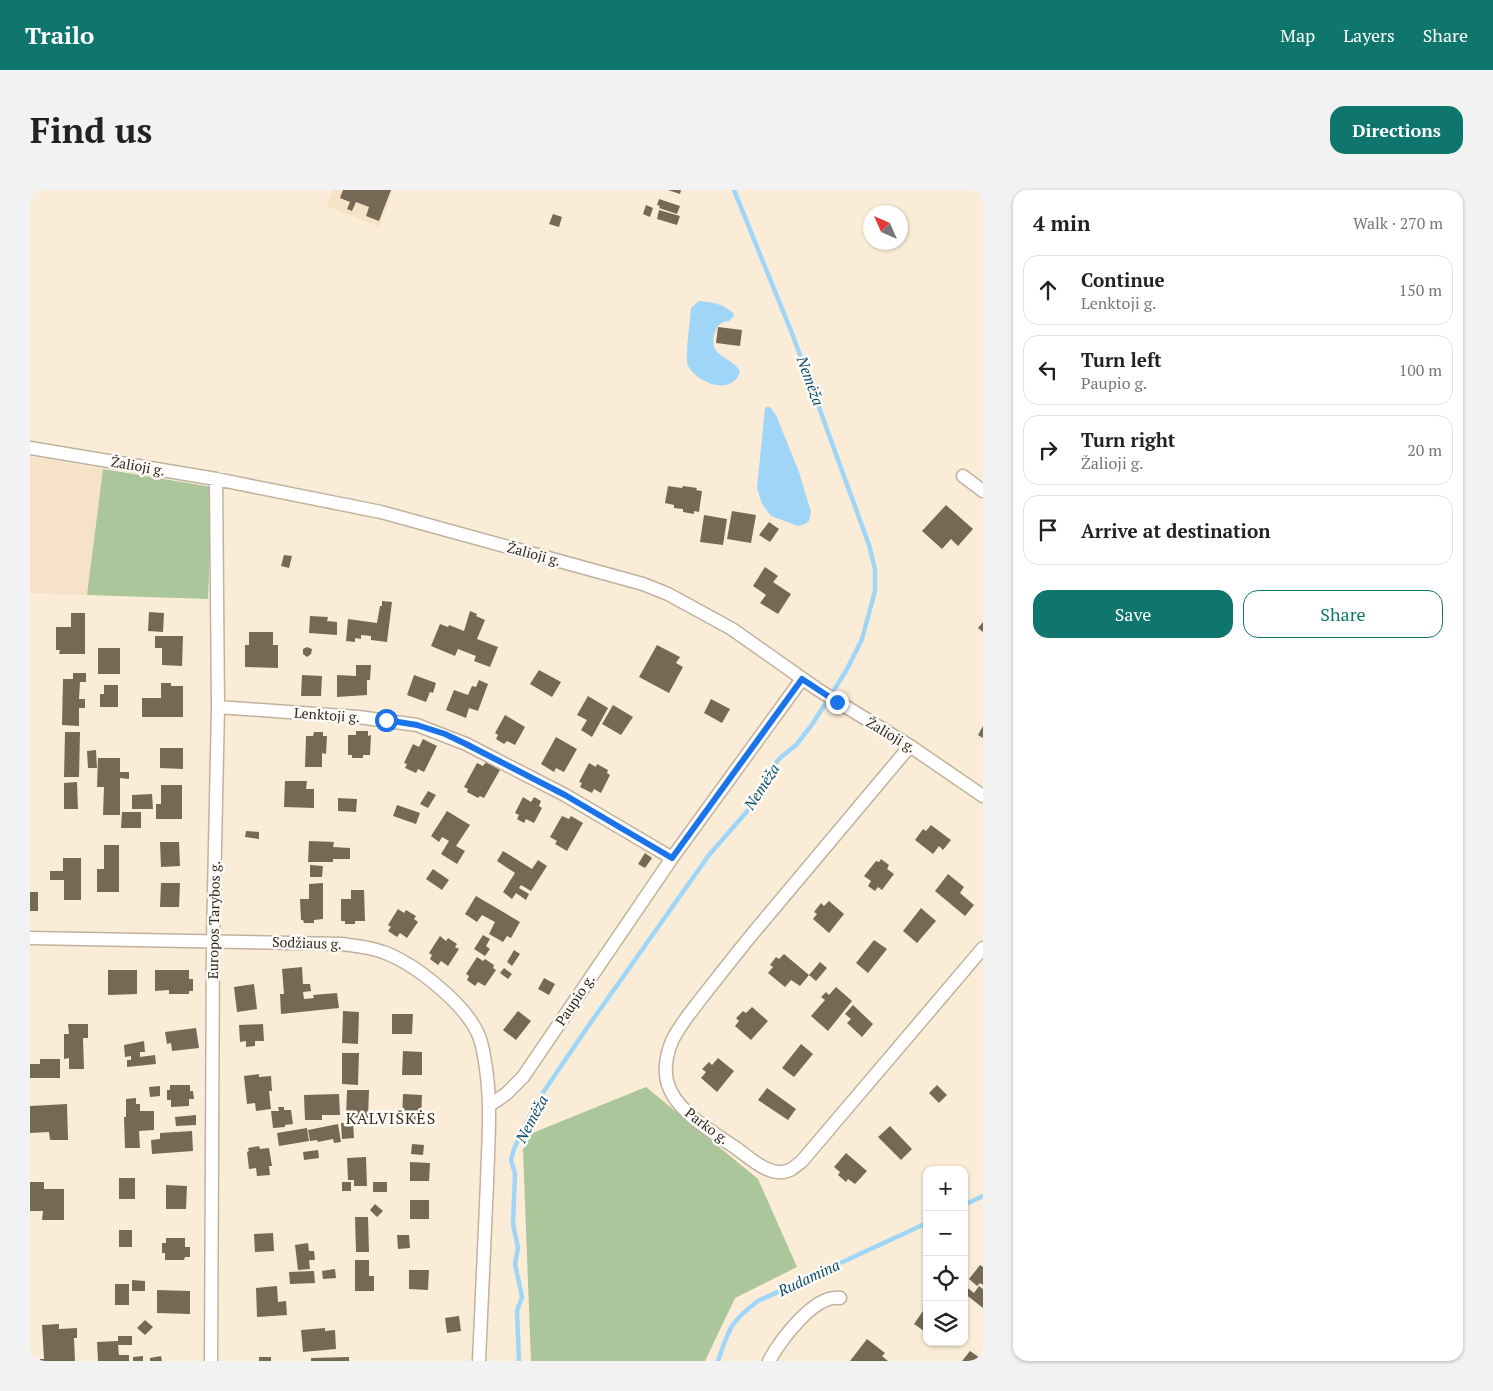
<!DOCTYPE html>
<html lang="en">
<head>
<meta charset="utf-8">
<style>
	body { margin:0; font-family:"PT Serif",serif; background:#f2f2f2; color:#222 }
	.controls { position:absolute; right:15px; bottom:15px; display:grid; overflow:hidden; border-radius:10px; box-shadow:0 1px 4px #0004 }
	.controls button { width:45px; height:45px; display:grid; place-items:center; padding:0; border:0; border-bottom:1px solid #e0e0e0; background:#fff; color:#222; font:25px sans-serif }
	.compass { position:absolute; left:833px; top:15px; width:45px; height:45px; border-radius:50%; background:#fff; box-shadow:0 1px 4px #0004; rotate:315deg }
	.stop { position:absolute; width:15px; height:15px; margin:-11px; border:4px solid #1a73e8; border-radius:50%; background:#fff }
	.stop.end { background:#1a73e8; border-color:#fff; box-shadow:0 1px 5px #0008 }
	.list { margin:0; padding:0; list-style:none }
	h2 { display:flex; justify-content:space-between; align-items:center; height:65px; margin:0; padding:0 20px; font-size:21px }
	h2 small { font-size:16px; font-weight:400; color:#767676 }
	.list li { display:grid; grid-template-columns:32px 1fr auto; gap:15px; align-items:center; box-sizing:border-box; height:70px; margin:0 10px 10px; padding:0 10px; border:1px solid #e0e0e0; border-radius:15px }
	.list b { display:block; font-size:19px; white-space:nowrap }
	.list p { margin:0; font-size:16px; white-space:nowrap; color:#767676 }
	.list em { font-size:16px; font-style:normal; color:#767676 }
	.actions { display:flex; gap:10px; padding:15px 20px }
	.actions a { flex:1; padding:11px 0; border:1px solid #0f766e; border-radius:15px; text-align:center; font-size:18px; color:#0f766e }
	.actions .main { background:#0f766e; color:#fff }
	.icon { flex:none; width:28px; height:28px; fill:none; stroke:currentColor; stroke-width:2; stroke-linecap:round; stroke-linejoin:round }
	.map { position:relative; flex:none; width:953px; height:1171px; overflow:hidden; border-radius:15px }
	header { display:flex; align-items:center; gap:30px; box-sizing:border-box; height:70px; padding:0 25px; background:#0f766e; color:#fff }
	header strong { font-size:24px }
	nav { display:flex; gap:28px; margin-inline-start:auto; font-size:18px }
	.intro { display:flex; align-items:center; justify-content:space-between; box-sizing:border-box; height:120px; padding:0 30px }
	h1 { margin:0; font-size:35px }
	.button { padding:12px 22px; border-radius:15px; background:#0f766e; color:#fff; font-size:18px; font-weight:700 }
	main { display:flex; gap:30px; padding:0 30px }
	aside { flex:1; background:#fff; border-radius:15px; box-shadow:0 1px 4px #0004 }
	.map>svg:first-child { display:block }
	.built { fill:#f6e3c7 }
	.green { fill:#aac69a }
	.water { fill:#9fd6f8 }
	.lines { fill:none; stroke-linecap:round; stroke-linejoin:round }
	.stream { stroke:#9fd6f8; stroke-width:4.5 }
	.building { fill:#756956 }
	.street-casing { stroke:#c0b29e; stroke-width:15 }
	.street { stroke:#fff; stroke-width:12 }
	.route { stroke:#1a73e8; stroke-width:6 }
	.labels { text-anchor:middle; stroke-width:5; stroke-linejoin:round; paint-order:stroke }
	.street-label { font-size:14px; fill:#2e2921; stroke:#fefbf7 }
	.water-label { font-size:15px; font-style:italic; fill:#094e6f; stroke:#fefbf7 }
	.quarter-label { font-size:16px; letter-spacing:1px; fill:#392d1d; stroke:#fefbf7 }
</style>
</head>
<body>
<header>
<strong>Trailo</strong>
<nav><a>Map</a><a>Layers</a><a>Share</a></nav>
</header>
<div class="intro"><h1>Find us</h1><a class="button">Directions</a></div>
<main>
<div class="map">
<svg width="953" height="1171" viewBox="0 0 953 1171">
	<rect width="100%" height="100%" fill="#fbecd7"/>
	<path class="built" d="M303,0H363L349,37L297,16Z
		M0,266L73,279L57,405L0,403Z"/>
	<path class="green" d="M73,279L182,297L178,409L57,405Z
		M616,897L728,989L767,1077L705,1108L675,1171H501L493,960L500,944Z"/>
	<path class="water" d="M669,111C681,112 694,114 703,123L704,126L699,131C691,132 688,134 685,142C676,168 704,166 710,182C700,210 659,188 657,172C656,157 660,133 661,118Z
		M737,217H740L746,225L769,282L781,322L779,331L775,334L768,336L741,326L732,314L727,298L735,218Z"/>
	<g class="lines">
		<path class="stream" d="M934,1015L953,1006
			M489,1171L487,1121L492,1107L485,1074L488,1058L483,1034L485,984L481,970L484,959L496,933L512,904L559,835L679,665L720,618L738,583L750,568L766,555L781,536L816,481L832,449L845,401V379L839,355L763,146L704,0
			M688,1171C699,1139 700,1132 728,1111L897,1033"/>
	</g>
	<path class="building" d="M313,0H361L349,31L336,26L339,17L326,12L322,21L317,19L320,12L310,8Z
		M638,0H651L650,4Z
		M629,9L650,16L647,24L629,18L630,16L627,15Z
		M616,15L623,18L620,27L613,24Z
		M629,20L650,26L647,35L627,29Z
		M523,24L532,27L529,37L519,34Z
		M688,137L712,140L710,156L686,153Z
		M638,296L652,298L653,296L667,298L666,300L672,301L669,322L664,321V324L653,322V319L644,318V315L635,313Z
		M916,315L943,339L928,356L921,349L912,359L892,341Z
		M702,321L726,325L721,353L697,349Z
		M674,325L697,329L693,355L670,352Z
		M739,332L749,339L740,352L729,345Z
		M254,365L262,366L259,378L251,376Z
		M735,377L748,386L743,392L761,404L748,424L730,413L736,405L723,396Z
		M352,411L362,412L357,452L341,450V446L331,445V449L325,448V452L316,451L318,429L347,433L350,416H352Z
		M440,421L447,424L446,426L455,430L447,449L468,457L460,477L444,471L446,466L428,459L425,466L401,456L410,434L418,437L419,435L434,441Z
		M119,422L134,423L133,442L118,441Z
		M41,423H55V464H29L30,460H26V437H41Z
		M280,426L298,427L297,431L307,432V445L279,443Z
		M953,432V442L948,438Z
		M219,442H243V455H248V478L215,477V455H219Z
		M125,446H153L152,476L132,475V458H125Z
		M627,455L650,467L646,473L653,477L639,503L609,487Z
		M277,457L282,459L281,464L277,467L273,464V459Z
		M68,458H90V484H68Z
		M326,475H341L340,490H337V505L307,507V485L326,486Z
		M509,480L531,492L522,507L500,494Z
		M43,483H56V492H50L49,509H55V518H49V536L32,535L33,489H43Z
		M272,485L292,486L291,506H271Z
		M384,485L406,493L403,503L400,502L396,512L377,505Z
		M449,490L458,494L448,521L439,518L436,528L416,520L424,500L438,505L442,496L446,497Z
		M131,493H141V496H153V527H112V508H131Z
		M74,495H88V517H70V504H74Z
		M558,506L578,518L562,547L551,540L557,530L547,525Z
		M681,509L700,519L692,533L674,523Z
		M583,515L603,527L591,545L572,534Z
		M475,525L495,537L485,555L477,551L474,554L466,549L468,545L465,543Z
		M953,536V548L948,545Z
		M326,541H338V546L341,545L340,565H333V568H322V565H318V545H326Z
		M35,542H50L49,587H34Z
		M284,542H293V546H297L296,564L292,563V577H275L276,546H283Z
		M526,547L547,559L534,582L526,578L524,582L511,574Z
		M393,549L407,556L394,582L388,579L386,583L375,578L377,574L374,573L383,554L389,557Z
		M130,558H153V579L130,578Z
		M66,560L67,578H58L57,561Z
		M68,568H90V582H99V589L90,588V625H73L74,597H67Z
		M456,572L470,580L454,608L450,606L448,608L437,602L438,599L434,597L447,573L453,576Z
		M559,573L566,577L567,574L578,580L577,583L580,585L571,603L564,599L562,603L550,597L552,593L549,592Z
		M255,591H277L276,599H284V618L254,617Z
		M47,592L48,619H34V593Z
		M131,595H152V629H126V614H131Z
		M398,601L406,605L398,618L390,614Z
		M122,604L123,619H102V605Z
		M493,607L501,612L504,607L511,611L509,616L512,618L504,633L496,629L494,633L487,629L489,625L485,623Z
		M308,608L327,609L326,622L308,621Z
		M367,615L390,623L386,634L363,626Z
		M417,621L440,635L426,656L435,661L427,674L411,664L419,651L412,647L409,652L401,646Z
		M92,622H111V638H91Z
		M532,626L539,629L541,626L553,633L537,661L525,654L527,651L520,647Z
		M901,635L921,650L913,660L909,656L903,664L885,650L893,639L896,641Z
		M216,641L229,642V649L215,647Z
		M279,651L304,652L303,657L320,658V669H303V672H278Z
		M130,652H149L150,676L131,677Z
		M74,655H89V702H67V679H74Z
		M473,661L502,679L508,670L517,676L501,701L491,695L489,698L499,704L496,710L486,703L482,709L473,702L485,683L467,671Z
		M615,663L622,668L615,678L608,674Z
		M33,668H51V710H34V690H20V681H33Z
		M851,669L859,675L857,679L864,684L852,700L848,697L845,701L838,696L841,691L834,686L846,671L849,672Z
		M280,675L293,676L292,687H280Z
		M403,679L419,690L412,700L396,689Z
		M918,684L934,697L930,703L944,715L935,726L905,701Z
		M131,693H150L149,717H130Z
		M293,693V729L284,730V733H274L273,730H271L270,709H279V694Z
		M321,700H334L335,731H325V734H315V731H311V709H321Z
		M0,702H8V721H0Z
		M446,706L490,732L481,748L477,746L473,752L459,744L465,732L452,725L447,732L435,724Z
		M799,711L814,724L799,743L783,729L787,724L784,722L791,713L794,716Z
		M891,718L906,731L887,753L873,741Z
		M368,719L374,723L376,720L386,726L384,729L388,732L377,748L370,743L367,747L358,741L361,737L358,735Z
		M453,745L460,749L456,756L460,759L455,766L444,759Z
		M410,746L416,751L418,748L427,754L425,757L429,759L418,776L411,771L408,775L400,769L402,765L399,763Z
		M844,750L857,759L838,783L826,773Z
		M484,760L490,764L482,776L477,772Z
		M754,764L779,785L770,796L761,790L755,797L738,783L743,777L740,775L746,767L749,769Z
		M447,767L453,771L455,769L464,775L463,778L466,780L455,796L448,792L445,796L437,790L439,786L436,784Z
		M790,772L797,778L786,791L779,785Z
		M272,777L273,794H280L281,801L273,802L274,809L284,808L283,805L307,803L309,818L251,824L250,804H254L252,779Z
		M474,778L482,784L478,789L470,783Z
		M78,780H107V804L78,805Z
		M125,780H159V789H163V801H159V804H139V800L125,801Z
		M514,788L525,794L519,805L508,799Z
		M224,794L227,819L207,822L204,797Z
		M806,797L822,811L798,841L781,826L795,810L791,807L796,802L799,805Z
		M823,815L843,834L832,847L817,833L821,829L815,824Z
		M722,817L738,831L721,850L705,836L709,831L706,828L713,821L716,823Z
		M313,821L329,822L328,854L312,853Z
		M488,821L501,831L486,850L473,840Z
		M362,824H383L382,844H362Z
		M38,834H58V848H53L54,879H39V868L34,869V844H39Z
		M233,834L234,851H225V856L216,857V851L210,852L209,835Z
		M166,838L169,858L142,861L141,853L137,854L135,842Z
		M114,851L115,862H110V867L125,865L126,874L97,877V870H101V866L95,867L94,855Z
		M771,854L783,864L764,887L752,878Z
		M373,861L392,862V885H372Z
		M312,863H329L328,895L312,894Z
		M688,868L704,881L687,902L671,888L676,882L672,879L679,872L682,875Z
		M10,869H30V888H0V874H10Z
		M229,884V887L241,886L242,901H239L241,919L226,921L225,913L217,914L214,886Z
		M140,895H160V901H163L164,909H159V916L141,917V910H137V900H140Z
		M907,895L917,905L909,913L899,903Z
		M130,896V906L120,907L119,897Z
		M737,898L766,919L758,930L728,910Z
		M317,900H339L338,928L316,927Z
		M309,904L310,925H292V930H275L274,905Z
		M373,904L392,905L391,931L372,930Z
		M106,908V914H110V921H124V940L109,941L110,958H95L94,927H96V909Z
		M37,914L38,950H20L19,942L0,943V916Z
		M248,917H254V920H261L263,934L255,935V937L243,938L241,921H249Z
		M166,925V935L146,936L145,927Z
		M323,932L324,948L312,949L311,933Z
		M308,934L311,952L304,953L303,949L288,952L287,950L280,951L278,940Z
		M860,936L882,959L871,970L848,947Z
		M277,938L279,951L249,956L247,943Z
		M162,941L163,961L122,964L121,950L130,949V943Z
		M382,954L394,955L393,965L381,964Z
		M229,956L230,959L239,958L242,976H239L240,985L227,986L226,978L219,979L217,962L219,961L218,958Z
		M288,960L289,968L274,970L273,962Z
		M816,963L837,981L825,994L818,989L816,992L808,985L810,982L804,977Z
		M336,967L337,996H324V990H318L317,968Z
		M380,972L400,973L399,991H380Z
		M89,988H105V1009H89Z
		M0,992H14V999H34V1030H12L13,1021H0Z
		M312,992H321V1001H312Z
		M343,992H357V1002H343Z
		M136,995L157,996L156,1019H136Z
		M380,1010H399V1029H380Z
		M345,1014L353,1021L347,1027L340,1020Z
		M325,1027H338L339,1062H326Z
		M89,1040H102V1057H89Z
		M243,1043L244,1061L225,1062L224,1044Z
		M367,1045H379L380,1058L368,1059Z
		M136,1048H155V1057H160V1067H155L154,1070H135V1063H132V1053H136Z
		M278,1053L279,1061H284L285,1070H279L280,1079L268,1080L265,1055Z
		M325,1070H339V1086H344V1101H325Z
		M950,1075L953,1077V1095L950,1093L947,1096L939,1089Z
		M305,1079L306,1088L293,1089L292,1081Z
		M379,1080H399L398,1100L379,1099Z
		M284,1081L285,1093L260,1094L259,1082Z
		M102,1090L115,1091V1101H102Z
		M85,1094H99V1115H85Z
		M934,1095L944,1103L949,1096L953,1099V1118L934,1103Z
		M247,1096L248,1112L256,1111L257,1125L227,1127L226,1098Z
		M127,1100L160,1101V1124L127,1123Z
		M897,1115V1143L884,1134Z
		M429,1126L431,1141L417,1143L415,1128Z
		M115,1130L123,1137L115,1145L107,1138Z
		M29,1134V1139L47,1138V1148H44L45,1171H10V1169H14L12,1135Z
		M295,1138V1141L305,1140L306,1159L273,1162L271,1140Z
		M88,1146H102V1155H88L89,1165H99V1171H68L67,1152L88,1151Z
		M837,1149L855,1163L852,1166L858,1171H820Z
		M940,1161L953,1170V1171H932Z
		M113,1166V1171H103V1167Z
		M131,1166L132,1171H120V1168Z
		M229,1167H241V1171H229Z
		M319,1167V1171H281V1168Z"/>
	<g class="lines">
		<g class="street-casing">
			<path id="street" d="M0,258L186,289L351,322L613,394L638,404L702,439L787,499L880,556L953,606
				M933,286L953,301
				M188,517L328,527L387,535L436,554L535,605L642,668
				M880,556C828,618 776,680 724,742C706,764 688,787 670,810C660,823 649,836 642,851C637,863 634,878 637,891C644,921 683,942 706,958C720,968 741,989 760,980C764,978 768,974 772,971L953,758
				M0,748L312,754C326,756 340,757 353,762C384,773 436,814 449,846C454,859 455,872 457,886C461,922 458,957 457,993C454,1052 452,1112 449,1171
				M460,915L476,904L493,887L642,668L772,489
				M181,1171L183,751L188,517L186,289
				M739,1171C750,1151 784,1104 810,1108"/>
		</g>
		<use href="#street" class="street"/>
	</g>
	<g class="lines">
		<path class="route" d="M356,530L387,535L415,544L436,554L535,605L642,668L772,489L807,512"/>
	</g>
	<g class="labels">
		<g class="street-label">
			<text transform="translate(108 276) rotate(10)" y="5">Žalioji g.</text>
			<text transform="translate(504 364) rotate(15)" y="5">Žalioji g.</text>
			<text transform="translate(297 525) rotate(4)" y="5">Lenktoji g.</text>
			<text transform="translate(861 545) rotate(31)" y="5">Žalioji g.</text>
			<text transform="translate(184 730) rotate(-89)" y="5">Europos Tarybos g.</text>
			<text transform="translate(277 753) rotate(2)" y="5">Sodžiaus g.</text>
			<text transform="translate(545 810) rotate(-56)" y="5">Paupio g.</text>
			<text transform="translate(677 936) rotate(37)" y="5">Parko g.</text>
		</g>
		<g class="water-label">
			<text transform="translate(780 191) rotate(70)" y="5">Nemėža</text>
			<text transform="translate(732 597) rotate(-57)" y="5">Nemėža</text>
			<text transform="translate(502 929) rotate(-62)" y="5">Nemėža</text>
			<text transform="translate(779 1088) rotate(-25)" y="5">Rudamina</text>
		</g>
		<g class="quarter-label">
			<text x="361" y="934">KALVIŠKĖS</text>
		</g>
	</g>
</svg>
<div class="controls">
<button>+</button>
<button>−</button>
<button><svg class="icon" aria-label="locate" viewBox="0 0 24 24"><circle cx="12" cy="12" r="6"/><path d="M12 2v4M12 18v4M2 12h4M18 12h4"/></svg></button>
<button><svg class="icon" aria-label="layers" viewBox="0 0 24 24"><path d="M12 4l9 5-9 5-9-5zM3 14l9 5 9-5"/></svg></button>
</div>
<svg class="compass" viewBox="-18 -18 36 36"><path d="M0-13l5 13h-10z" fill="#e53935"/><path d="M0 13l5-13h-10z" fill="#767676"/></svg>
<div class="stop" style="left:356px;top:530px"></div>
<div class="stop end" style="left:807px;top:512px"></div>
</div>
<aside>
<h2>4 min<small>Walk · 270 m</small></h2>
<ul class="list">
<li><svg class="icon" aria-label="ahead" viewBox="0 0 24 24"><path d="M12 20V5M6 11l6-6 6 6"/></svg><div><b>Continue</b><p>Lenktoji g.</p></div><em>150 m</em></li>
<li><svg class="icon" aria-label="left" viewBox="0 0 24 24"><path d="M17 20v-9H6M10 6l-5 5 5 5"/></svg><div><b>Turn left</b><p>Paupio g.</p></div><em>100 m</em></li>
<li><svg class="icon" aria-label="right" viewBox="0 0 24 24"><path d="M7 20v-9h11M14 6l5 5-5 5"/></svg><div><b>Turn right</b><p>Žalioji g.</p></div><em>20 m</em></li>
<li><svg class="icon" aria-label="arrive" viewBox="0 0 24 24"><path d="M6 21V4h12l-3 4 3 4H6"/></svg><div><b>Arrive at destination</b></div></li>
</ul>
<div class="actions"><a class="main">Save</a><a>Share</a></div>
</aside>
</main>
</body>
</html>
